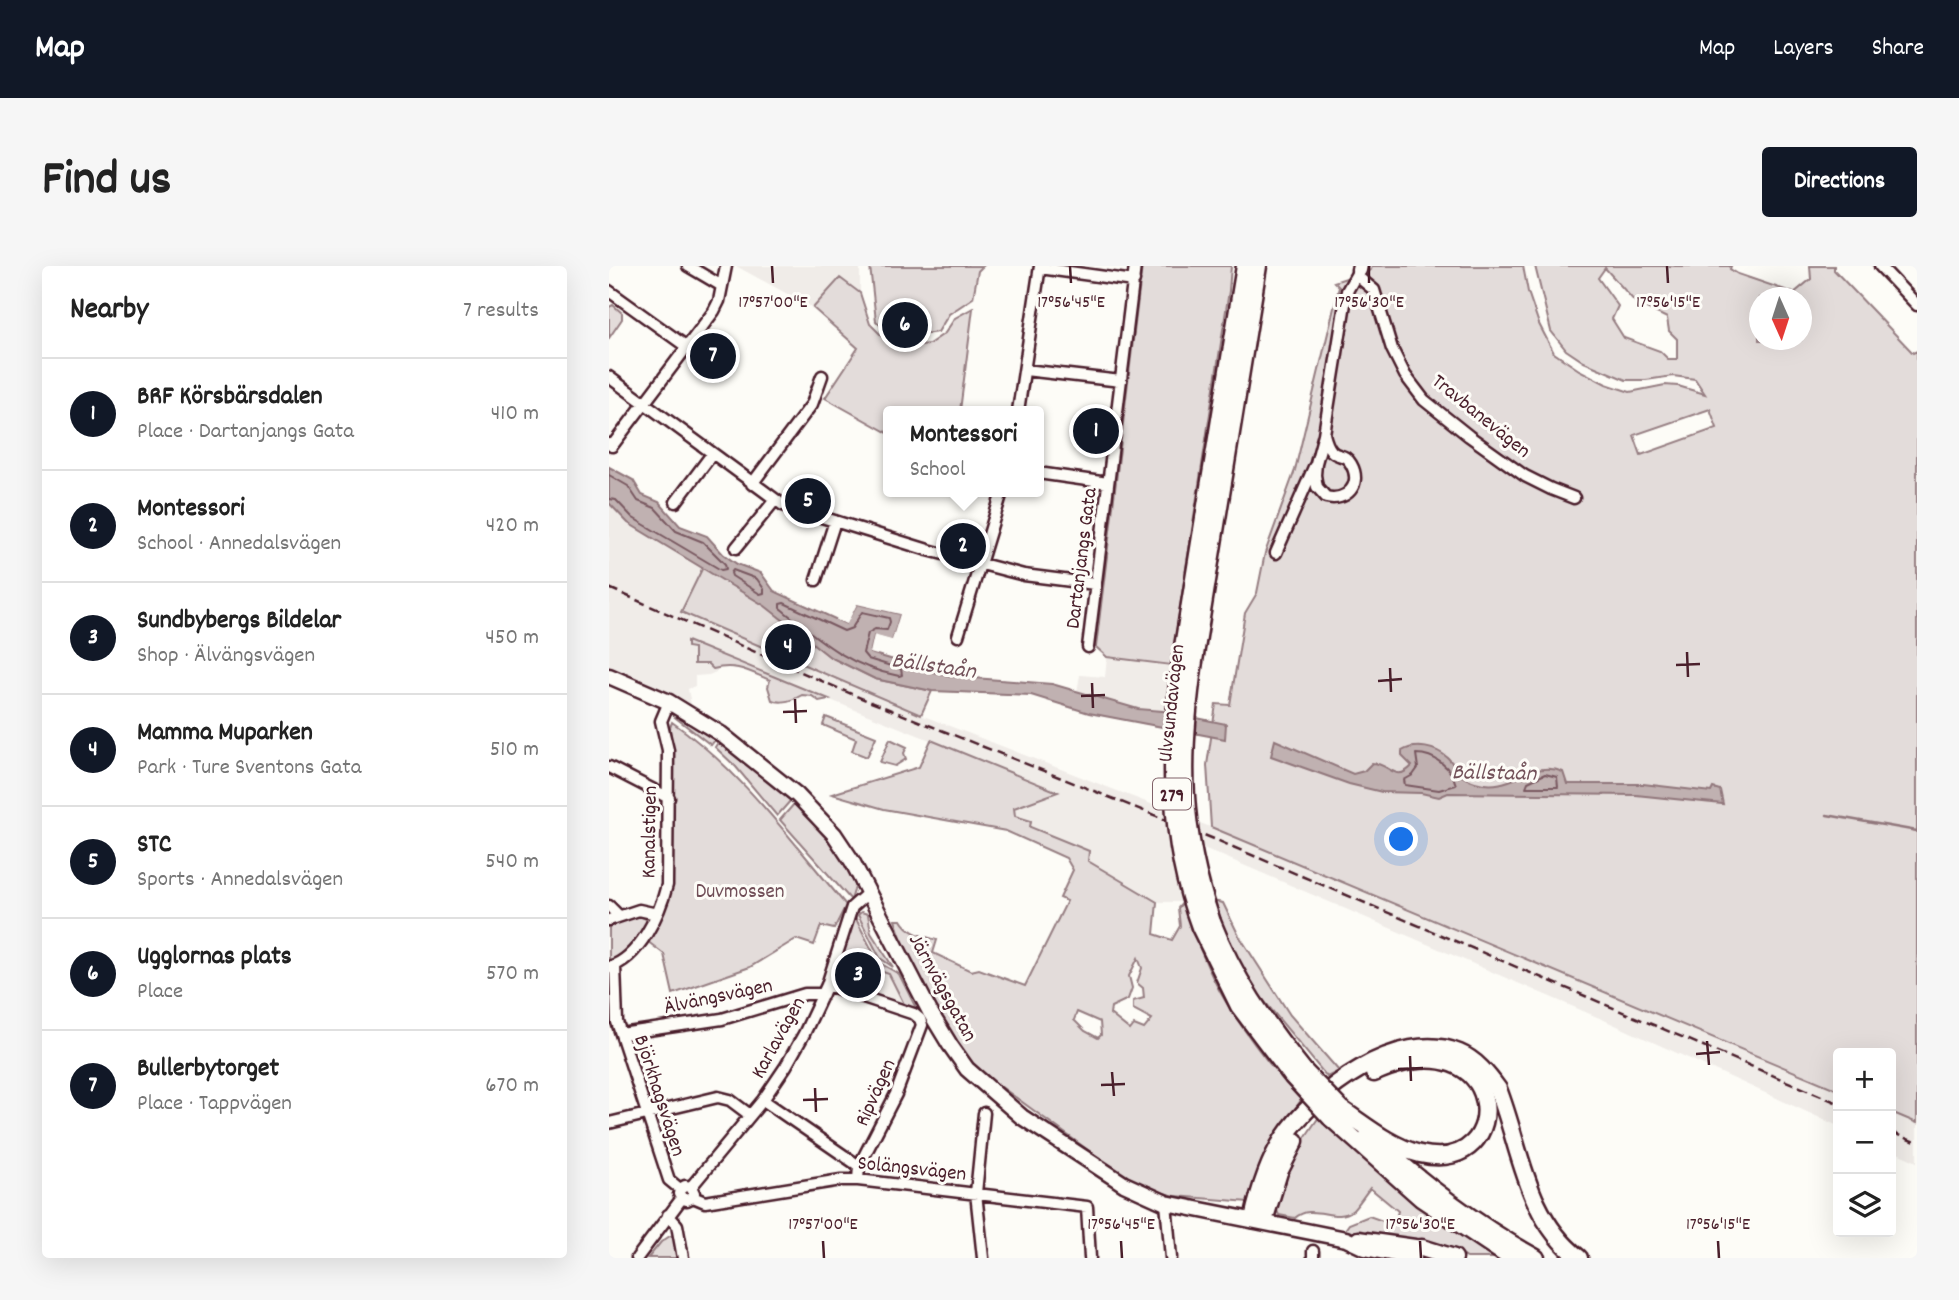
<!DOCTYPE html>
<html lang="en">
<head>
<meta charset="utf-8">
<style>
	body { margin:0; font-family:Dekko,sans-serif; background:#f6f6f6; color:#222 }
	.controls { position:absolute; right:21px; bottom:21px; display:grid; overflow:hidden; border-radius:7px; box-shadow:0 7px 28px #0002 }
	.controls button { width:63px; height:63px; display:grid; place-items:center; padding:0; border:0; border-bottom:2px solid #e0e0e0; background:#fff; color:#222; font:35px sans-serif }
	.compass { position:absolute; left:1140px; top:21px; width:63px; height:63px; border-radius:50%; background:#fff; box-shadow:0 7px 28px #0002; rotate:177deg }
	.you { position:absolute; left:793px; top:574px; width:24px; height:24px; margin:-18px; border:5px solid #fff; border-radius:50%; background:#1a73e8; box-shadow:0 0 0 10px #1a73e833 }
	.badge { display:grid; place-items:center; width:46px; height:46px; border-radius:50%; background:#111827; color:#fff; font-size:23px; font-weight:700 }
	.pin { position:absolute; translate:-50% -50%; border:4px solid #fff; box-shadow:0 2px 7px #0006 }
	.popup { position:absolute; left:274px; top:140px; width:161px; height:91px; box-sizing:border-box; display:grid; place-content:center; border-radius:7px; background:#fff; filter:drop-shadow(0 2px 5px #0005); font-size:23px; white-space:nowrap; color:#767676 }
	.popup b { font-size:26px; color:#222 }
	.popup::after { content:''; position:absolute; left:50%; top:100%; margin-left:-14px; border:14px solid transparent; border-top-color:#fff }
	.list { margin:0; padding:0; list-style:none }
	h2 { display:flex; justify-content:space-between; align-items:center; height:91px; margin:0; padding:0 28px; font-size:30px }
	h2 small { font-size:23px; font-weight:400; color:#767676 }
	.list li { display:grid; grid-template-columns:46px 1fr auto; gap:21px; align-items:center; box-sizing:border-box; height:112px; padding:0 28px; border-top:2px solid #e0e0e0 }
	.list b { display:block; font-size:26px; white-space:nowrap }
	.list p { margin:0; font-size:23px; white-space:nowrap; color:#767676 }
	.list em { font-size:23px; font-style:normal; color:#767676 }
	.icon { flex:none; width:38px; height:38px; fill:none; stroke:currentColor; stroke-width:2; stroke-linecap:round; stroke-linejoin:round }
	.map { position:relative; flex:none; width:1308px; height:992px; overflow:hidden; border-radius:7px }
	header { display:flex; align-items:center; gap:42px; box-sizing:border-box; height:98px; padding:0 35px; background:#111827; color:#fff }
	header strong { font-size:33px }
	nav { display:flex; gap:38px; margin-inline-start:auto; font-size:24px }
	.intro { display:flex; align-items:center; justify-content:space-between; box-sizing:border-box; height:168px; padding:0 42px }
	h1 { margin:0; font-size:49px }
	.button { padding:18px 32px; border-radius:7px; background:#111827; color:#fff; font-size:24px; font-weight:700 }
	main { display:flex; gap:42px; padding:0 42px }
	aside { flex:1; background:#fff; border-radius:7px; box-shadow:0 7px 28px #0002 }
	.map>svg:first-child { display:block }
	.built { fill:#f0ece8 }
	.green { fill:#e3dcda; stroke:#967e82; stroke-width:2; fill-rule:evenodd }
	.water { fill:#c0b1b1; stroke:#91777b; stroke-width:2 }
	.pier { fill:#fdfcf7 }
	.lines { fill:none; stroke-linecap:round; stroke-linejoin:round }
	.shore { stroke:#795961; stroke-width:2 }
	.stream { stroke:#91777b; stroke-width:2.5 }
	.street-casing { stroke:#4a1f2b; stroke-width:15 }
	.secondary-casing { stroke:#4a1f2b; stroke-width:19 }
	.primary-casing { stroke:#4a1f2b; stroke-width:21 }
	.street { stroke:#fdfcf7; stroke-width:10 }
	.secondary { stroke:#fdfcf7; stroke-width:14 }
	.primary { stroke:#fdfcf7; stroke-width:16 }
	.rail { stroke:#4a1f2b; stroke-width:2.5; stroke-dasharray:10 5; stroke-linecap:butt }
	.primary-bridge-casing { stroke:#4a1f2b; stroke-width:21; stroke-linecap:butt }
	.primary-bridge { stroke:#fdfcf7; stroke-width:16 }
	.ticks { fill:none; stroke:#4a1f2b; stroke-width:2.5 }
	.labels { text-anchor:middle; stroke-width:6; stroke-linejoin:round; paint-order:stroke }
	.shield { fill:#fdfcf7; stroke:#806168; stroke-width:2 }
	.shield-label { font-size:19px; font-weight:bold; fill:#4a1f2b }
	.street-label { font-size:21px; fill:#4a1f2b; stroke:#fdfcf7 }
	.park-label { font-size:21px; fill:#704e57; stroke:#fdfcf7 }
	.water-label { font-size:23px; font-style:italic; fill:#73525a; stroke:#fdfcf7 }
	.ticks-label { font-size:18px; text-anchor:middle; fill:#4a1f2b; stroke:#fdfcf7; stroke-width:6; stroke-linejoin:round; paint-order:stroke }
</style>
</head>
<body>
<header>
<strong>Map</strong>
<nav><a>Map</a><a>Layers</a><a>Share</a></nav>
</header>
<div class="intro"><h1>Find us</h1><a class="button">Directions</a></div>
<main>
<aside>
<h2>Nearby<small>7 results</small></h2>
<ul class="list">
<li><span class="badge">1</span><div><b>BRF Körsbärsdalen</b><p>Place · Dartanjangs Gata</p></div><em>410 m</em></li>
<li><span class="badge">2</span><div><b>Montessori</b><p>School · Annedalsvägen</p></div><em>420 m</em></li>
<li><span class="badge">3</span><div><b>Sundbybergs Bildelar</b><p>Shop · Älvängsvägen</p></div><em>450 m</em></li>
<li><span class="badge">4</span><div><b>Mamma Muparken</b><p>Park · Ture Sventons Gata</p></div><em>510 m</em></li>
<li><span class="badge">5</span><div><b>STC</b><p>Sports · Annedalsvägen</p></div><em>540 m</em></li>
<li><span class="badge">6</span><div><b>Ugglornas plats</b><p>Place</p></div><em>570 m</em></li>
<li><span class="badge">7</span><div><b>Bullerbytorget</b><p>Place · Tappvägen</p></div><em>670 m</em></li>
</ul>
</aside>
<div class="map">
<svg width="1308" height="992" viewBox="0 0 1308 992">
	<rect width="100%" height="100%" fill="#fdfcf7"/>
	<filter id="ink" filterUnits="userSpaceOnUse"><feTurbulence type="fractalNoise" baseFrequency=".0143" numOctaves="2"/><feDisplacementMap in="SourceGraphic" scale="14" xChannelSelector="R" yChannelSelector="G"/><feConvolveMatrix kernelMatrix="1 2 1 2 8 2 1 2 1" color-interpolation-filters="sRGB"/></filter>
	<g filter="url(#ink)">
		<path class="built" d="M127,0H251V27L231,12L204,42Z
			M0,237L19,257L94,301L72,346L312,449L599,560L1229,824V860L995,754L590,580L560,572L574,636H548L478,595L480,584L420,561L406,550L404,542L448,525L127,396L126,400H110L107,406L100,409L86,410V420L79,423L82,438L0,403Z
			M498,391L562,399L557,446L529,443L468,426L471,409L496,411Z
			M239,694L280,708L296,740L232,717Z
			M1282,846L1308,857V896L1282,884Z"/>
		<path class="green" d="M261,0H374L369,5L364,32L340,48L329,66L285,72L267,55Z
			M533,0H622L620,25L562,399L498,391L487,381Z
			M763,0H914L919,26L930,58L945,87L970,104L997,118L1021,126L1056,119L1069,120L1096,128L1086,113L1064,110L1037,114H1017L975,96L957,84L942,65L926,0H1122L1121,3L1129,8L1185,27L1202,13L1201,0H1225V4L1304,87L1308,85V857L1282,846V787H1229V824L602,561L598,499L607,438L621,439L636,347L648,327L656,287L686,204L730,21L725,16L762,4ZM996,2L1027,37L1058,52L1060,65L1068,73V93H1059L1051,85L1015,72L1003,53L1009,40L989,12ZM1150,32H1192V74H1150ZM1101,143L1108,162L1032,189L1025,169Z
			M231,12L251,27L261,58L285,82L320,78L336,67L346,52L364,42L351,145H279V167L216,132L249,82L204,42Z
			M4,39L13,47V53L0,72V41Z
			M94,301L157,340L221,391L266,413L323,425L312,449L72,346Z
			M78,375L220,433L210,435L203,430L193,429C185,434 173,438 163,434L159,421L161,414C139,405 127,397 104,403L99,398H85V382L78,381Z
			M217,451L267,471L258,491L243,485L247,473L214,459Z
			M67,452H73L94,462L93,465L106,474L102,479Z
			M63,456C133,505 182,575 237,639L225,663L212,660L205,679L187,673L141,701L64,728L55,688L38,675L57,640L62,614L65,497L61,462Z
			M281,473L298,481L295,487L297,493L286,500L271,496Z
			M322,474L449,526L405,542L406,550L422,555L421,561L480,585L479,595L548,636L545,668L563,674L571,660L569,642L574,636C586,670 598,705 617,736C638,770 664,804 692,834L661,880L650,902L640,936L566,930L540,923L512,908L369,804L345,777L304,705L286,654H292C299,667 314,670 328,674L324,687L362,705L370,703L416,720L458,635L451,632L464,604L457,592L397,565L275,543L223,528L310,501ZM529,692L533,702L528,717L534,722L535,732L524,735V743L543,753L535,763L525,759L521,764L501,748L502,741L519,733L523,722L520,710ZM468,746L491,756L492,769L489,772L476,765L465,754Z
			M110,475L182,534L168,550L127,501L106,481Z
			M185,538C210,562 235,585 247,618L242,634L171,554Z
			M603,635L614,637L629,668L681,749L730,805L718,811L647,725L619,677Z
			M252,646L259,648L262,667L284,701L271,692L249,649Z
			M27,648L37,653L38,660L10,693L0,696V659Z
			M246,651L269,696L290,708L309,746L296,740L280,708L239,694L232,717L226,709Z
			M710,851L772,908L885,992H858L843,983L735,965L740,958L760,950L785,959L789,945L761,922C756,928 750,938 744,944C727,958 703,936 686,952L670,949C656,926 696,871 710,851Z
			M61,970L65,971L69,992H39L52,976Z"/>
		<path class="water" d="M0,201L24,214L33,229L50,236L71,260L98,270L114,288L128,298L152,307L165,325L237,358L248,338L291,348L283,375L265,370L261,387L339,410L443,418L529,443L554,445L617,458L616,473L480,447L422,429L323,425L266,413L221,391L156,340L19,257L0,237Z
			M666,474L744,508L755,505L763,497C781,497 786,518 803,500L793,490V485C807,477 827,481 839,492C850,503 846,510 866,516C903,528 922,492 954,506L958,518H1034L1102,526L1104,522L1111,524L1114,538L1027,529L839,527L830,531L812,527L773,526L740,518L662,490Z"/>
		<path class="pier" d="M247,334L294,346L285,378L268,374L265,384L269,386L268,389L261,387L265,369L283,374L291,348L248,338L238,358L227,354L228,351L236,354Z"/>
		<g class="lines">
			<path class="shore" d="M0,209L19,220L29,235L46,242L67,265L94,276L116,298L117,303L112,304L24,252L7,234L0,233
				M124,304L148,313L155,323V327L151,328L123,310L122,307Z
				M175,337L235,365L243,362L253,346L280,352L281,356L278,364L266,363L259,367L254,387L259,393L292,403L293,409L290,410C240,401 209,373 171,342V338Z
				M807,488C826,488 843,502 847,519L830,524L796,519L795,514L804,509L809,502Z
				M936,508L948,511L949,521H917L919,516Z"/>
			<path class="stream" d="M1218,549L1308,565"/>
			<g class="street-casing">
				<path id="street" d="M79,0L113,20
					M1271,0L1308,39
					M431,2L525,15
					M748,10L765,24L783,83L796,109L815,134L860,170L916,210L942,223L965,232
					M0,25L78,81
					M416,104L512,115
					M0,111L174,239L319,284L415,309L486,318
					M409,145L431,0
					M715,168C723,199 733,182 742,198C754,219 737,236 717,231L708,221L706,209L707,197L715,168L738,25L750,4
					M0,178L3,180L105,45L110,35L117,0
					M429,207L499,217
					M143,218L203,138L213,110
					M67,236L103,188
					M127,282L166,234
					M667,287L705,201
					M207,314L226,255
					M349,370L393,226
					M479,381L526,0
					M0,501L60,532
					M0,640L10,650
					M0,654L30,644L48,648
					M6,700L8,756L60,914L71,923
					M0,701C30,693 51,647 58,619L59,484L52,455L60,436
					M218,719L305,748L311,753L313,759L287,828L250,900L249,914
					M12,768L113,753L196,728H214
					M154,834L250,900
					M0,857L109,831L121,834L141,849
					M82,921L154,834L177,800L195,768L218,719L243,641L260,626
					M84,931L96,936L232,914H249L478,941L481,992
					M557,937L562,992
					M59,949L68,959L74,992
					M704,985V992
					M28,992L73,932L78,934L84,931L85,927L82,921L76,920L71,923L70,928L73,932
					M374,992L367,927L375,847"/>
			</g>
			<g class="secondary-casing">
				<path id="secondary" d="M750,4L751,0
					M0,410L60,436L112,468L188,529L225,568L243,595L321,746L341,779L358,803L413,851L515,918L557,937L737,973L756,982L805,992
					M749,973L813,982"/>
			</g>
			<g class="primary-casing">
				<path id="primary" d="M572,393L636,0
					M585,395L649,0
					M603,656C625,712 657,758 695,805
					M591,661L630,740L683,810
					M732,843C756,859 782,881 811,888C909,911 900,747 765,807
					M722,852L812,932L902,992
					M759,869C811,916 865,958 927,992
					M644,953C650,926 659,897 674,873C705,825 790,762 850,787C867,794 879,809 889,823C912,882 916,950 970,992
					M655,955L670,906L686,875
					M813,982L845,992"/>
			</g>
			<use href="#street" class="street"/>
			<use href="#secondary" class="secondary"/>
			<use href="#primary" class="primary"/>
			<path class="rail" d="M0,322L247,430L605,573L1229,837
				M1282,866L1308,877"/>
			<g class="primary-bridge-casing">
				<path id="primary-bridge" d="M572,393C560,484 558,573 591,661
					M585,395C571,491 571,563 603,656
					M695,805L732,843
					M683,810L722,852"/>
			</g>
			<use href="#primary-bridge" class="primary-bridge"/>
		</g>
	</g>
	<path class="ticks" d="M163,0L164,17M461,0L462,17M760,0V17M1058,0L1059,17M1078,386L1079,411M1067,399L1091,398M781,402L782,426M769,415L793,413M483,417L484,442M472,430L496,429M186,433L187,457M174,446L198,445M1098,775L1100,799M1087,788L1111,786M801,790L802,815M789,803L814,802M503,806L505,830M492,819L516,818M206,822L207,846M194,834L219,833M214,975L215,992M512,975L513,992M811,975L812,992M1109,975L1110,992"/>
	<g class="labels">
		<rect class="shield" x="544" y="512.5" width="38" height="31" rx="5"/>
		<g class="shield-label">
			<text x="563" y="535">279</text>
		</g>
		<g class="street-label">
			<text transform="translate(873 149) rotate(39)" y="7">Travbanevägen</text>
			<text transform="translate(471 292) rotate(-83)" y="7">Dartanjangs Gata</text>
			<text transform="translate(561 437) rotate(-84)" y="7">Ulvsundavägen</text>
			<text transform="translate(39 566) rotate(-89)" y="7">Kanalstigen</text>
			<text transform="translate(335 721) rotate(61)" y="7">Järnvägsgatan</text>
			<text transform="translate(109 729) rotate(-12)" y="7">Älvängsvägen</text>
			<text transform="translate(168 771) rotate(-61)" y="7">Karlavägen</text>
			<text transform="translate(265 826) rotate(-66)" y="7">Ripvägen</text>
			<text transform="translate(52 829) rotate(72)" y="7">Björkhagsvägen</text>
			<text transform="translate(303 901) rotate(6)" y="7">Solängsvägen</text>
		</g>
		<g class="park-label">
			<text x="131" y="631">Duvmossen</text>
		</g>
		<g class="water-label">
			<text transform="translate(325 398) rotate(8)" y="8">Bällstaån</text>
			<text transform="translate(885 505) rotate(1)" y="8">Bällstaån</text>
		</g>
	</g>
	<g class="ticks-label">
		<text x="164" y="41">17°57'00"E</text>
		<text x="462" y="41">17°56'45"E</text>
		<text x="760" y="41">17°56'30"E</text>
		<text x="1059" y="41">17°56'15"E</text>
		<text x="214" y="963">17°57'00"E</text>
		<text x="512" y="963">17°56'45"E</text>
		<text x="811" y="963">17°56'30"E</text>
		<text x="1109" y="963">17°56'15"E</text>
	</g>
</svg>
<div class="controls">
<button>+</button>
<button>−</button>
<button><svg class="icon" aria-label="layers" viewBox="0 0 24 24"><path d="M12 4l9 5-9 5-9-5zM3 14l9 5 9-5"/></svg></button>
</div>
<svg class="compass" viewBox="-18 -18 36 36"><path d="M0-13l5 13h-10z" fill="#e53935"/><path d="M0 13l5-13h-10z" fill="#767676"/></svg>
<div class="you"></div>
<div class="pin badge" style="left:487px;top:165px">1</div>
<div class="pin badge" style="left:354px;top:280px">2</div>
<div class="popup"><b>Montessori</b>School</div>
<div class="pin badge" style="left:249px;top:709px">3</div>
<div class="pin badge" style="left:179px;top:381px">4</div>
<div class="pin badge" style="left:199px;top:235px">5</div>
<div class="pin badge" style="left:296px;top:59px">6</div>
<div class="pin badge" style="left:104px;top:90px">7</div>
</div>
</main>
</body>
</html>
